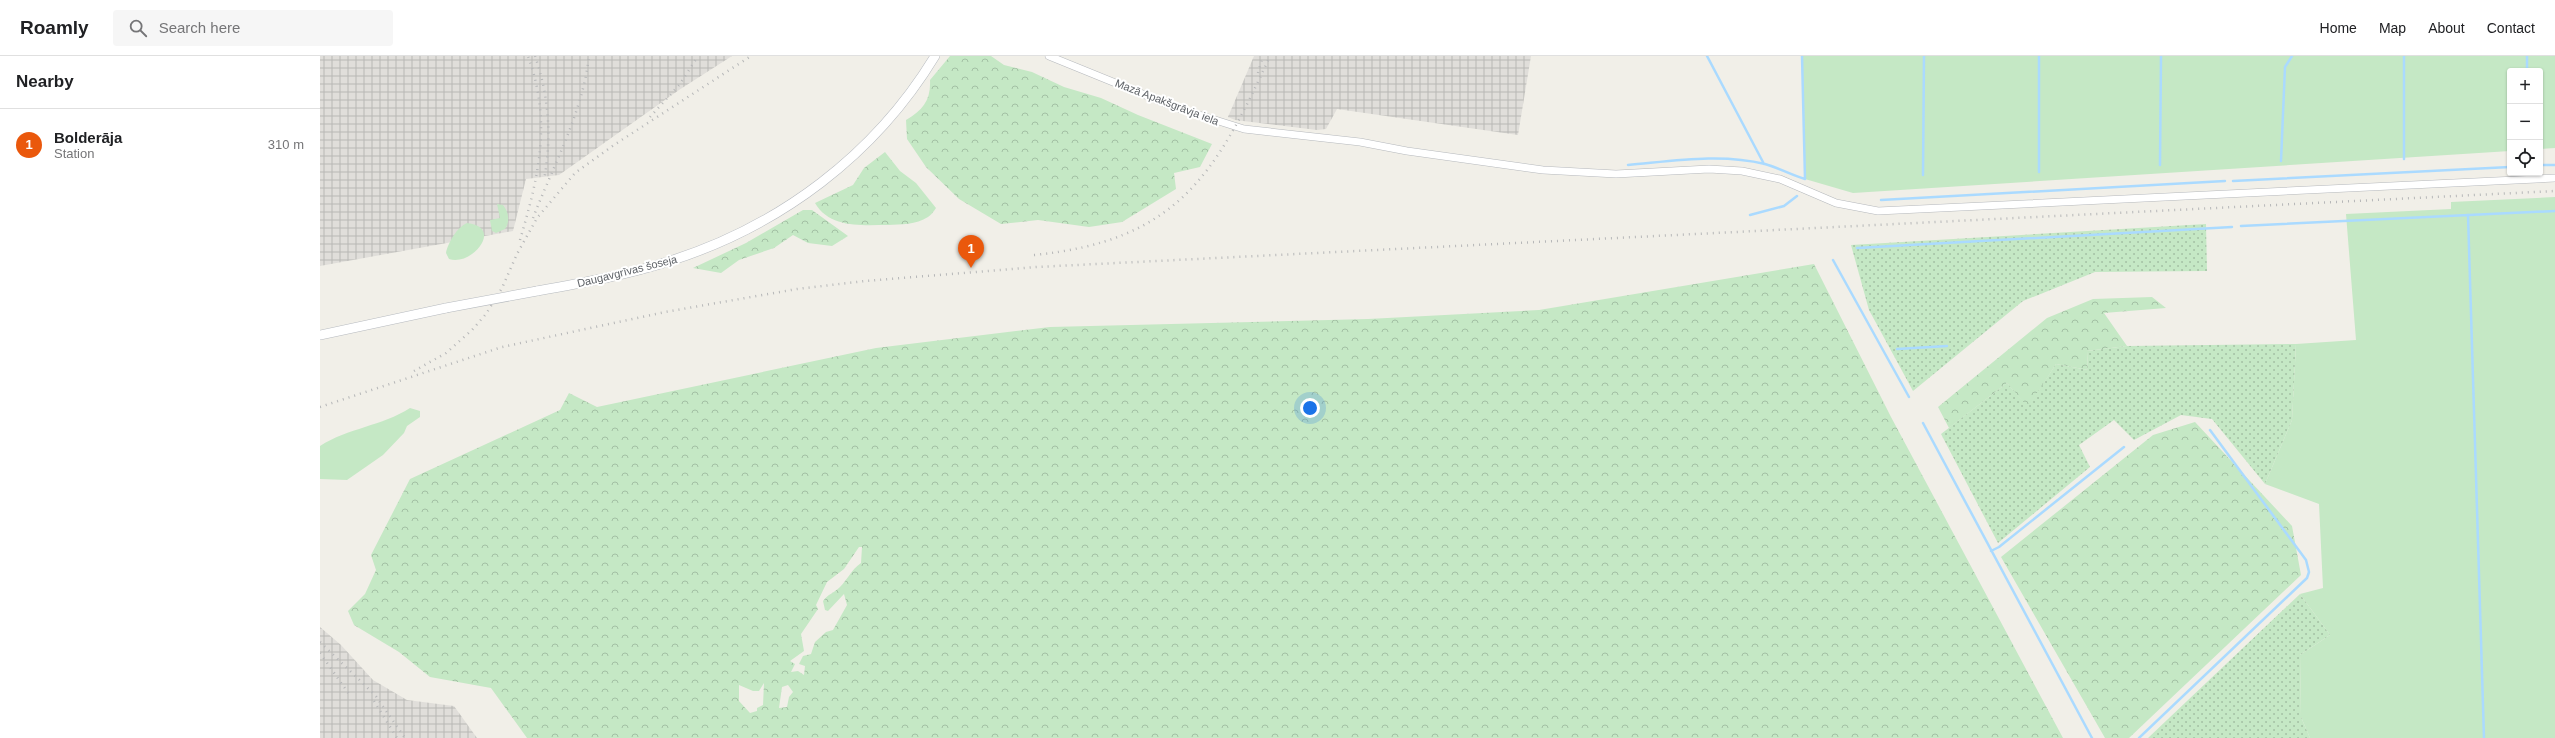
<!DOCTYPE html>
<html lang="en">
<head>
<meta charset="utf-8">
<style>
	body { margin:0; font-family:Arial,sans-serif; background:#f6f6f6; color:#202124 }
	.controls { position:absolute; right:12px; top:12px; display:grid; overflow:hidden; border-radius:4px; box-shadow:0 1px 3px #0004 }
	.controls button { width:36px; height:36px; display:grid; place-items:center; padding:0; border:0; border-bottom:1px solid #e0e0e0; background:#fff; color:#202124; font:20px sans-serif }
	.you { position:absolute; left:990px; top:352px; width:14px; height:14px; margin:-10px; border:3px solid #fff; border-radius:50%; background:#1a73e8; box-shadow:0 0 0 6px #1a73e833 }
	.badge { display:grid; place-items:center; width:26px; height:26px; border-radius:50%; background:#ea580c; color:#fff; font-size:13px; font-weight:700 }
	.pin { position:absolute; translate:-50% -33px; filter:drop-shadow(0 1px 2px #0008) }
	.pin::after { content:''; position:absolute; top:21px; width:14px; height:12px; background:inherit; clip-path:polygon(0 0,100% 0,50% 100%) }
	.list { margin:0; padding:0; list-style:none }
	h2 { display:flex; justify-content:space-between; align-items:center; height:52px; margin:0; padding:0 16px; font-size:17px }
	h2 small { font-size:13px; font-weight:400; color:#757577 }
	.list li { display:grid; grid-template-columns:26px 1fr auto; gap:12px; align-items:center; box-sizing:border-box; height:72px; padding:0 16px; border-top:1px solid #e0e0e0 }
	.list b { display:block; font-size:15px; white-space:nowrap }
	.list p { margin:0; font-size:13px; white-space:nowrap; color:#757577 }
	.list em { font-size:13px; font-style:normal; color:#757577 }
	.icon { flex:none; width:22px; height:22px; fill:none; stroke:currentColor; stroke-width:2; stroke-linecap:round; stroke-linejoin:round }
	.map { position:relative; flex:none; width:2235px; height:682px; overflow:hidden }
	header { display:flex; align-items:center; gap:24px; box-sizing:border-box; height:56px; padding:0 20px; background:#fff; border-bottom:1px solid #e0e0e0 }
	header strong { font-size:19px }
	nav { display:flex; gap:22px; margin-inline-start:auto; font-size:14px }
	.search { width:280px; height:36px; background:#f6f6f6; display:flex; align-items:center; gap:10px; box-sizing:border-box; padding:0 14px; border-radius:4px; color:#757577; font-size:15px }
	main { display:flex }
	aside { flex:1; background:#fff }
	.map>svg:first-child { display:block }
	.industrial { fill:url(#industrial-grid) }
	.grass { fill:#c5e8c5 }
	.forest { fill:url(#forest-crowns); fill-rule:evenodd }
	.garden { fill:url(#garden-dots) }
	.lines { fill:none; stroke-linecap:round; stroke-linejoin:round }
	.stream { stroke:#aadaff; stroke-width:2.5 }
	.street-casing { stroke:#b5b8bc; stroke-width:8 }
	.secondary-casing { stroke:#b6babf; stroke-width:10 }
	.street { stroke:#fff; stroke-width:7 }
	.secondary { stroke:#fff; stroke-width:9 }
	.rail { stroke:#b6b7b8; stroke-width:2.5; stroke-dasharray:1 5; stroke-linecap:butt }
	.secondary-bridge-casing { stroke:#b6babf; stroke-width:10; stroke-linecap:butt }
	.secondary-bridge { stroke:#fff; stroke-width:9 }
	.labels { text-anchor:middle; stroke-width:4; stroke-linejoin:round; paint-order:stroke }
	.street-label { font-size:11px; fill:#5f6368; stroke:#fff }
</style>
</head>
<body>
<header>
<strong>Roamly</strong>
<div class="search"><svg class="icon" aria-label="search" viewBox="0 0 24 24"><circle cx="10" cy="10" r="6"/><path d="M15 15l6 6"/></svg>Search here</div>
<nav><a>Home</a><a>Map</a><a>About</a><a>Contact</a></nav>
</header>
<main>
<aside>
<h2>Nearby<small></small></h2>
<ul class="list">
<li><span class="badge">1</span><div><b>Bolderāja</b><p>Station</p></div><em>310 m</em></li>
</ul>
</aside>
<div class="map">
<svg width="2235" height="682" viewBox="0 0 2235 682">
	<defs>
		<pattern id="industrial-grid" width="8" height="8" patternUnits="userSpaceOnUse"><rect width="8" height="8" fill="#e0deda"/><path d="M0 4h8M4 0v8" fill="none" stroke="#b9b8b5"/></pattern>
		<pattern id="forest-crowns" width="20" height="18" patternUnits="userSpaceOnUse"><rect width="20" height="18" fill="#c5e8c5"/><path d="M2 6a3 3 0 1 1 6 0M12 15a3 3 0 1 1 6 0" fill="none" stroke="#a3c0a4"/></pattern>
		<pattern id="garden-dots" width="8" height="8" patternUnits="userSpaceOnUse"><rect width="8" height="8" fill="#c5e8c5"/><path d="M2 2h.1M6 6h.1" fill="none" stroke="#a3c0a4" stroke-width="1.8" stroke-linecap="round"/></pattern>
	</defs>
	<rect width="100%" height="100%" fill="#f1efe8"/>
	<path class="industrial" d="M0,0H412L359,34L239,119L206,123L193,175L0,210Z
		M934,0H1211L1198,79L1017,53L1006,73L997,74L915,64L908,61Z
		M0,571L21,589L53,624L87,644L134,650L157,682H0Z"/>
	<path class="grass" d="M1482,0H2235V92L2220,93V15H2190V95L1533,137L1485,123Z
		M2235,141V682H1990L1981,661L1980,599L2010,579L1980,538L2003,532L1999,448L1945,428L1972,364L1976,288L2036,284L2026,158L2131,153V146Z
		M177,148L183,149C189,156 190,166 185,173L176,177L172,175L170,164L180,162Z
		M147,167C185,171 151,211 129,203L126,197C128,187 137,171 147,167Z
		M90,352L100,355V361L87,370L84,377L63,399L27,424L0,423V390C28,372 62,370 90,352Z"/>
	<path class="forest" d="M630,0H671L684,9L712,16L744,31L781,42L818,59L892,88L880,111L854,117L856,133L802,166L769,171L718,164L681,168L639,143L606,111L587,83L586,64C603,54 611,44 610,24Z
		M565,96L580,115L596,127L616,152C614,155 611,159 608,161C596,169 581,168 568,169C543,169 510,173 495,147L533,129L544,112Z
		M483,154H492L528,180L512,190L488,187L473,179L454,192L419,204L401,217L373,212L426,187Z
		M1494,208L1571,361L1743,682H207L171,632L110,621L79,596L34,569L28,555L45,538L56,514L51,499L90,423L240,354L249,337L277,351L556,292L730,271L1048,263L1219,254ZM539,491H542L541,507C531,514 528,523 520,531C514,537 508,538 503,545L505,554L508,555L524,538L527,549L513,574L506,576L495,586L491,598L483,600L479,608L485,610L484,619L478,615L471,616L475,608L470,605L484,595L481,578L498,553L496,549L507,526L524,513ZM444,627L443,649L437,652V655L430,657L419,645V629L433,635H439ZM468,629L473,636L469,641L467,651L459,652L462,631Z
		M1832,241L1846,252L1784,257L1807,290L1767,295L1768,314L1736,308L1708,352L1687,327L1629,372L1618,351L1727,262L1773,243Z
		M1875,366L1972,470L1981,519L1809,682H1785L1681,501L1833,379Z"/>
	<path class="garden" d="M1886,168L1887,215L1775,216L1703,245L1593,335L1549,254L1531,189Z
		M1976,288L1972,364L1945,428L1892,363L1861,359L1814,384L1794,364L1759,389L1770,411L1678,487L1621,378L1687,327L1708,351L1736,308L1768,314L1767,295L1807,290Z
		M1980,538L2010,579L1980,599L1981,661L1990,682H1828Z"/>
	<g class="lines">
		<path class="stream" d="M1387,0L1444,108
			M2084,0V103
			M2207,15V0
			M1961,105L1965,11L1972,0
			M1308,109C1353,105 1401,97 1445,108C1459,112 1472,119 1485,123L1482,0
			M1840,109L1841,0
			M2220,109H2235
			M1719,116V0
			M1603,119L1604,0
			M1913,125L2190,111
			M1561,144L1905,125
			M1430,159L1464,150L1477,140
			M2148,159L2164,682
			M1921,170L2235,155
			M1537,192L1912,171
			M1513,204L1589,341
			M1577,293L1627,290
			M1603,367L1772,682
			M1671,495L1679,491L1804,391
			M1819,682L1987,522L1989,516L1986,504L1890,374"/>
		<g class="street-casing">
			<path id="street" d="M729,0L857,52L924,73L1040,86L1087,95L1223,114L1296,118L1389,113L1422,115L1460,123L1516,147L1558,155L2235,122"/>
		</g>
		<g class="secondary-casing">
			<path id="secondary" d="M217,235C262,227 307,219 350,205C460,170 555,99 615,0
				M0,279L126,252"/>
		</g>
		<use href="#street" class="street"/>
		<use href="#secondary" class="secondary"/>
		<path class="rail" d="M215,0C229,40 232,82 224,124
			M938,17L943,0
			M330,61L360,28L378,0
			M213,162C233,110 263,56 269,0
			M200,184C219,119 232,66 208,0
			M714,199C856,185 895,120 950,0
			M94,315L126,297L152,274L166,258L182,232L197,198L217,162L255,117L294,89L431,0
			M0,351L182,291L345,256L477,233L545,225L717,211L2235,135
			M0,586L55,639L85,682
			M0,597L29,638
			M54,645L77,682"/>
		<g class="secondary-bridge-casing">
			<path id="secondary-bridge" d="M126,252L217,235"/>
		</g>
		<use href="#secondary-bridge" class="secondary-bridge"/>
	</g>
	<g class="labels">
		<g class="street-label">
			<text transform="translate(847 46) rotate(21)" y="4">Mazā Apakšgrāvja iela</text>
			<text transform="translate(307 215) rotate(-14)" y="4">Daugavgrīvas šoseja</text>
		</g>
	</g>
</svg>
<div class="controls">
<button>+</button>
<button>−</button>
<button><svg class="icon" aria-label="locate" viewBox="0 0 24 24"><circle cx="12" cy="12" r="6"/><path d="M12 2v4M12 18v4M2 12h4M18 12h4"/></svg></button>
</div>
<div class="you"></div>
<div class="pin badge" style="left:651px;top:212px">1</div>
</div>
</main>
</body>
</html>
